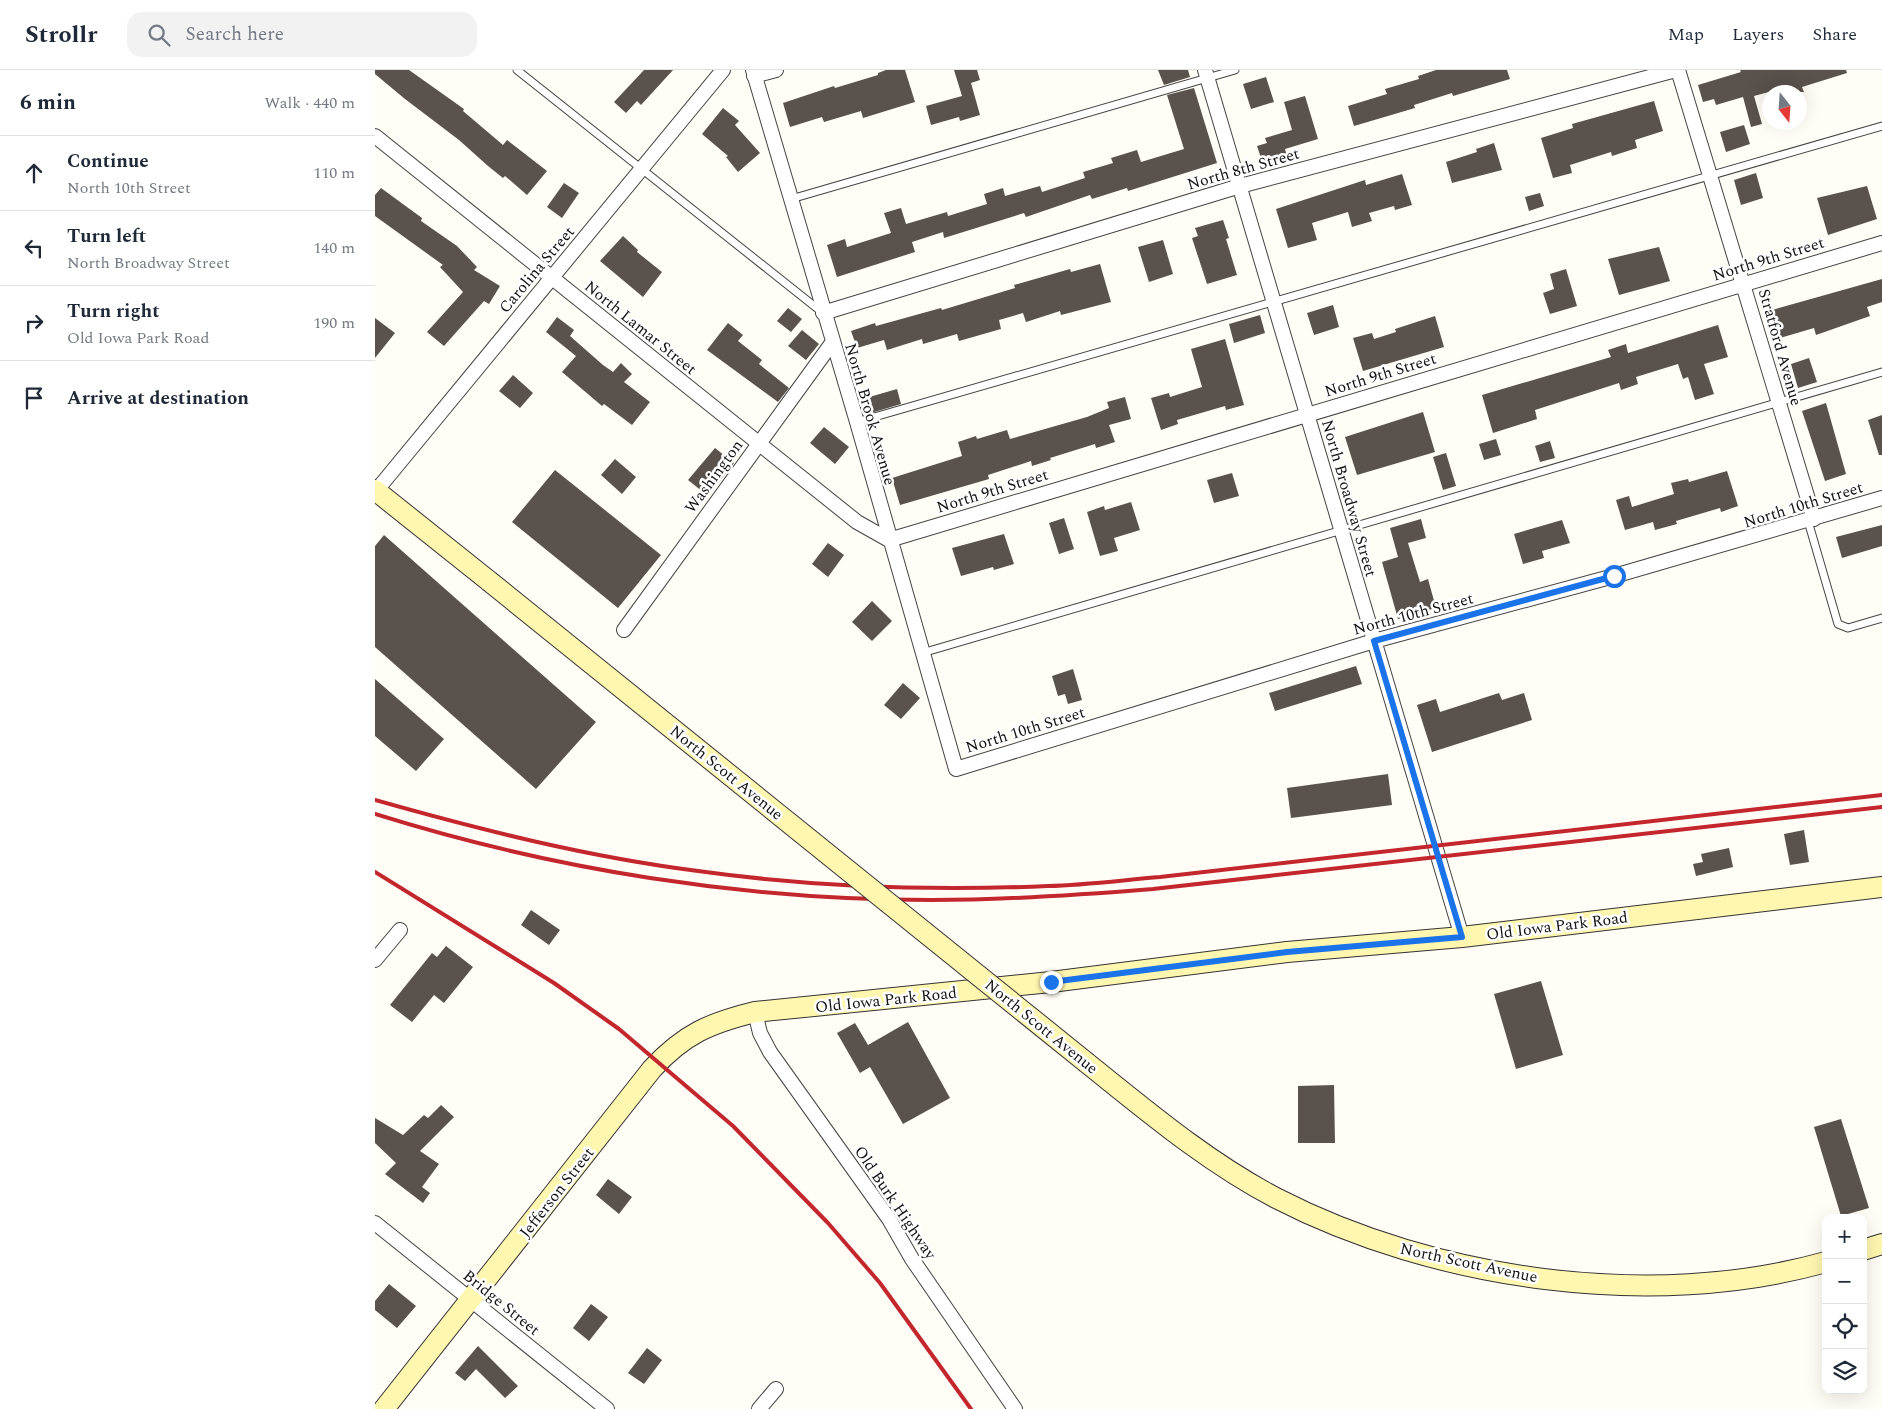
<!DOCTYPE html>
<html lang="en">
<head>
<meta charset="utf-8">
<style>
	body { margin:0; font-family:Spectral,serif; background:#f2f2f3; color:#1f2937 }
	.controls { position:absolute; right:15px; bottom:15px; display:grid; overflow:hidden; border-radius:10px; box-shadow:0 5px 20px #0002 }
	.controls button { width:45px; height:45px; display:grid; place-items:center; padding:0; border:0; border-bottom:1px solid #e0e1e3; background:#fff; color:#1f2937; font:25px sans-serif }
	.compass { position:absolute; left:1387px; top:15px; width:45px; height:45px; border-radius:50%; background:#fff; box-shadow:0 5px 20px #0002; rotate:163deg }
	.stop { position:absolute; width:15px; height:15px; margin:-11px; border:4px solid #1a73e8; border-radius:50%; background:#fff }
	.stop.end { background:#1a73e8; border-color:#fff; box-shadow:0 1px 5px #0008 }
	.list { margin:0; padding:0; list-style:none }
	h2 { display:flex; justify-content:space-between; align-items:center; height:65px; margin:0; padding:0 20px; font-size:21px }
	h2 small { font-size:16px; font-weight:400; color:#747a83 }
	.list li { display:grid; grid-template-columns:32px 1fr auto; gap:15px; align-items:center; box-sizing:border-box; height:75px; padding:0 20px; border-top:1px solid #e0e1e3 }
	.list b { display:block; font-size:19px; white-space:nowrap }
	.list p { margin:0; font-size:16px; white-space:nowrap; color:#747a83 }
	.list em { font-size:16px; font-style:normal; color:#747a83 }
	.icon { flex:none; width:28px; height:28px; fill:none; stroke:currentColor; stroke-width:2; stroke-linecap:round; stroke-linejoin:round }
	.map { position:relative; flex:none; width:1507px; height:1339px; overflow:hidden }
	header { display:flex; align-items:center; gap:30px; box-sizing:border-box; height:70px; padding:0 25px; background:#fff; border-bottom:1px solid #e0e1e3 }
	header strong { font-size:24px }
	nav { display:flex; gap:28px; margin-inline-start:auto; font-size:18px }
	.search { width:350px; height:45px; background:#f2f2f3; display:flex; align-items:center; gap:12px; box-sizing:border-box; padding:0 18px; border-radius:15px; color:#747a83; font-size:19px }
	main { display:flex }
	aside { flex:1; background:#fff }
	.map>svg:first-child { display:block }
	.building { fill:#5a524d }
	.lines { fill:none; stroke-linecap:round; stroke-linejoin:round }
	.lane-casing { stroke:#444; stroke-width:9 }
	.street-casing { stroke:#444; stroke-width:16 }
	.secondary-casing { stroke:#333; stroke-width:22 }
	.lane { stroke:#fff; stroke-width:7 }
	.street { stroke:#fff; stroke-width:14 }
	.secondary { stroke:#fff6b0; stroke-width:20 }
	.rail { stroke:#c4262e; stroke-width:4 }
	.secondary-bridge-casing { stroke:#333; stroke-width:22; stroke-linecap:butt }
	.secondary-bridge { stroke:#fff6b0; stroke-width:20 }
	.route { stroke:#1a73e8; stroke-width:6 }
	.labels { text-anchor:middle; stroke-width:5; stroke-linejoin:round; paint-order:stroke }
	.street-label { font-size:16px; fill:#111; stroke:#fff }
</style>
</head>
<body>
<header>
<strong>Strollr</strong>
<div class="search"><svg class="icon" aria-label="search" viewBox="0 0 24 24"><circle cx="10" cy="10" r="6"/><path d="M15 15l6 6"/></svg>Search here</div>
<nav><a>Map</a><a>Layers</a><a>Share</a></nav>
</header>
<main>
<aside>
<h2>6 min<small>Walk · 440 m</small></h2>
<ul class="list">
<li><svg class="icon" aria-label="ahead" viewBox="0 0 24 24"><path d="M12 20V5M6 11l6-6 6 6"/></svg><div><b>Continue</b><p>North 10th Street</p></div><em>110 m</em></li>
<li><svg class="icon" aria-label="left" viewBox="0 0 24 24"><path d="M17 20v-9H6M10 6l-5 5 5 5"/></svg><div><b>Turn left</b><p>North Broadway Street</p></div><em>140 m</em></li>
<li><svg class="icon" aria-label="right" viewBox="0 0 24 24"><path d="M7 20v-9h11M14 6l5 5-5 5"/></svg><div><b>Turn right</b><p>Old Iowa Park Road</p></div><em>190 m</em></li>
<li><svg class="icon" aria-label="arrive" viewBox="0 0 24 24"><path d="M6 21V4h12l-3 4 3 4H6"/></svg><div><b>Arrive at destination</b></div></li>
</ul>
</aside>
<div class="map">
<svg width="1507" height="1339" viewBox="0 0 1507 1339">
	<rect width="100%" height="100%" fill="#fffdf5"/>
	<path class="building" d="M0,0H34L89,39L88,41L128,75L132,70L172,101L152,125L130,106L128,108L113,96L84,70L30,29L0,4Z
		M269,0H298L266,35L262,31L251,43L239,32Z
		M511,0H530L540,32L488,48L486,41L449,52L447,47L415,57L408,33L459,16L460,18L503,5V3Z
		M579,0H602L605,10L596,13L605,45L585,51L584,47L556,55L551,36L587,26Z
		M783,0H813L815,7L789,15Z
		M1061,0H1132L1135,9L1078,26L1077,23L1039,35L1040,38L979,56L973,36L1012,24L1010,19L1044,9L1043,6Z
		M1365,0H1471L1472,3L1427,17L1429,22H1413L1412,17L1379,26L1387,54L1376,57L1368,27L1341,35L1339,29L1328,32L1323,15L1366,2Z
		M891,7L899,32L876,39L868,14Z
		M819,18L842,93L753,121L752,118L717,129L715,125L651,147L649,143L569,168L568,162L537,172L540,182L462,207L452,175L470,169L472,177L516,163L509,143L526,138L531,154L572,142L573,146L612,134L609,124L628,118L630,126L665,116L667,122L710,108L708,102L738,93L736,88L762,80L766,92L809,79L792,25Z
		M930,26L943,69L910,79L912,86L888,94L882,76L892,73L890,68L917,60L909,32Z
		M1279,31L1288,61L1260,70L1262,78L1237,86L1236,82L1195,95L1197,103L1178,108L1166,68L1198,58L1197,54Z
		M348,38L364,51L360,55L385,83L363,102L351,87L353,86L327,64Z
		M1369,55L1375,74L1351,82L1345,62Z
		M1119,73L1127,100L1077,113L1071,92L1102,82L1101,79Z
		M1381,103L1388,128L1366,135L1359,110Z
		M1027,104L1037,135L1020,140L1019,136L994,143L997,151L977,157L973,142L937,153L942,170L913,178L901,139L990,110L991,115Z
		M189,113L204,123L187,148L172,137Z
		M1492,116L1502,149L1453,165L1442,128Z
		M6,118L47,148L46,151L82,176L102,197L99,200L125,216L114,234L109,231L69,276L52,262L88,222L65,197L68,195L0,146V125Z
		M1165,123L1169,136L1154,141L1150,127Z
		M848,150L854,168L851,169L862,205L832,214L817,168L823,166L820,158Z
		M248,166L263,180L262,182L287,202L268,227L225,191Z
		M788,170L798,204L774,212L763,177Z
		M1284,177L1295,211L1244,225L1233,189Z
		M725,194L736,232L686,245L685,241L651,252L648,243L624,250L626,259L584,271L582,264L548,274L547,269L512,280L509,270L482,278L476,261L500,253L501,256L566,238L567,240L640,218L639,215L695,199L696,202Z
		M1191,199L1202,236L1175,244L1168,223L1179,219L1175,204Z
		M1507,209V232L1492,237L1495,246L1441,265L1439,258L1405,268L1397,240Z
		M958,235L964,257L939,265L932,243Z
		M413,238L427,249L416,262L402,251Z
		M885,245L890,263L859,273L854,254Z
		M1060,246L1069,277L988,301L978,268L997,263L999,269L1021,262L1020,259Z
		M182,247L199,260L195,266L228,295L238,302L246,293L257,304L249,312L275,332L257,355L229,334L227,336L187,302L201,286L171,262Z
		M0,248L20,263L0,288Z
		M353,253L368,265L363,271L387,290L384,294L414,318L403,332L332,280Z
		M1343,255L1353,287L1329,294L1339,324L1320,330L1313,307L1308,309L1303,294L1261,307L1263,314L1246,320L1244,313L1160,340L1162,349L1118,363L1107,325L1236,287L1233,280L1251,274L1253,283Z
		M427,260L444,274L431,290L413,276Z
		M850,269L869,335L851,340L850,336L802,350L803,354L786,360L776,328L794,323L795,327L827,317L816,279Z
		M1434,288L1442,312L1423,318L1416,294Z
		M138,305L158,323L145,338L124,321Z
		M522,319L526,334L496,343L491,328Z
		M750,327L756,349L734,355L740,372L721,378L720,374L675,388L676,390L657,396L656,391L613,405L614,409L525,435L517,408L587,386L583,372L601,366L602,369L632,360L635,369L712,347L734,338L732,332Z
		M1451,333L1471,404L1450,411L1427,341Z
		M1048,342L1060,382L982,405L970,367Z
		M1507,345V385H1504L1493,350Z
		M449,357L474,377L460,394L435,373Z
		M1121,369L1126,385L1109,390L1104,374Z
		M1175,371L1180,388L1165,392L1160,376Z
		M340,378L359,393L333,426L313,410Z
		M1071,383L1081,416L1068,420L1058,387Z
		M240,389L261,407L247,424L226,405Z
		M180,400L286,485L243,538L137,452Z
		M1352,401L1363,436L1346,442L1345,438L1301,451L1302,454L1280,460L1278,452L1250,460L1241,430L1254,426L1257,437L1299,424L1296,413L1313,409L1314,412Z
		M857,403L864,426L839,433L832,410Z
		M756,432L765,460L739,468L743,481L725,486L712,442L729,436L730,440Z
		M689,448L699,479L684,484L674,453Z
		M1046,449L1051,468L1033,473L1045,512L1053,509L1061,538L1023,549L1007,492L1023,487L1015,458Z
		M1187,450L1195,473L1167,481L1169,488L1148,494L1139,464Z
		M1507,455V476L1467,488L1461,467Z
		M629,464L639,494L619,500L618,497L586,506L577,478Z
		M9,465L221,652L161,719L0,577V476Z
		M453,473L469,485L453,507L437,494Z
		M497,531L517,551L497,571L477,552Z
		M981,596L987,614L900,641L894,623Z
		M698,599L707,630L693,634L690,624L683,626L677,606Z
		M0,609L69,669L41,701L0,666Z
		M528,613L545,628L526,649L509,635Z
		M1124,623L1127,630L1149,623L1157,650L1057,682L1042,635L1061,629L1065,642Z
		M1013,704L1017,735L916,748L912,718Z
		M1429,760L1434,792L1415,795L1409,764Z
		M1354,778L1358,797L1321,806L1318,794L1328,792L1326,784Z
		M156,840L185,860L174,875L146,855Z
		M71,876L98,897L69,933L59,925L37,952L15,935L57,883L62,887Z
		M1166,911L1188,985L1141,999L1119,924Z
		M533,952L575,1028L528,1054L495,997L485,1003L462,963L480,953L493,975Z
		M959,1015L960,1073H923V1016Z
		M66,1035L79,1047L45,1081L64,1094L47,1117L55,1123L48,1133L10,1104L21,1093L0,1073V1048L28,1065L49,1045L53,1048Z
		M1466,1049L1494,1138L1466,1146L1439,1057Z
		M233,1109L257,1127L244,1144L221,1125Z
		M14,1214L41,1236L22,1258L0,1240V1231Z
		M216,1234L233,1247L214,1271L198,1258Z
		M103,1276L143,1316L130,1328L101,1299L90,1311L80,1303Z
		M272,1278L287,1290L269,1314L253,1303Z"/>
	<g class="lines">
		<g class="lane-casing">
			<path id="lane" d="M142,0L448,243
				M416,129L860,0
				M482,352L1507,56
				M1433,451L1463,554L1473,558L1507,548
				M547,583L1507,302"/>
		</g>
		<g class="street-casing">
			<path id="street" d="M378,0L482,352L581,699L999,571L1239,506L1507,428
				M830,0L1087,867
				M1303,0L1439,449
				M379,6L401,0
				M0,66L482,452L514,470L1507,173
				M448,243L865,116L1301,0
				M1,421L348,0
				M249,560L457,273
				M0,890L25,860
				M380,942L385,963L395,982L514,1149L537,1189L640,1339
				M0,1153L232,1339
				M384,1339L401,1319"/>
		</g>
		<g class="secondary-casing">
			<path id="secondary" d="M0,420L114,511
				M712,993C772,1041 832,1092 901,1128C1060,1210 1277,1241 1451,1192
				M1488,1180L1507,1174
				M9,1339L277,999C309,964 335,953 380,942L676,912L912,882L1087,867L1507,817"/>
		</g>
		<use href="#lane" class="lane"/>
		<use href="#street" class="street"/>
		<use href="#secondary" class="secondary"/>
		<path class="rail" d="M0,730C106,760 213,787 323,801C438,817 557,821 673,816C711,815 748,810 785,807L1507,725
			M0,744C179,800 369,830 557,830C631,830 704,825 778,819L1507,737
			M0,802L179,913L244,959L358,1056L453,1153L505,1213L596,1339"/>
		<g class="secondary-bridge-casing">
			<path id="secondary-bridge" d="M114,511L712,993"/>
		</g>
		<use href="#secondary-bridge" class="secondary-bridge"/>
	</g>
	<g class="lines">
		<path class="route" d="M676,912L912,882L1087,867L999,571L1239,506"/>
	</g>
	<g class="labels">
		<g class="street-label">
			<text transform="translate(868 98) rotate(-16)" y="6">North 8th Street</text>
			<text transform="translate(1393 188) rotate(-17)" y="6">North 9th Street</text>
			<text transform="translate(161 199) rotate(-50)" y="6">Carolina Street</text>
			<text transform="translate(266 257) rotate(39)" y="6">North Lamar Street</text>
			<text transform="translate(1406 277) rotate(74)" y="6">Stratford Avenue</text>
			<text transform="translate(1005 304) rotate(-17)" y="6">North 9th Street</text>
			<text transform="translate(496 344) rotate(74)" y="6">North Brook Avenue</text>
			<text transform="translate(338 406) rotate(-54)" y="6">Washington</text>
			<text transform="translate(617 420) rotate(-17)" y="6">North 9th Street</text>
			<text transform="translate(975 428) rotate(74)" y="6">North Broadway Street</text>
			<text transform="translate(1428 434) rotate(-17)" y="6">North 10th Street</text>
			<text transform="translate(1038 543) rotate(-15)" y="6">North 10th Street</text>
			<text transform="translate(650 659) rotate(-17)" y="6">North 10th Street</text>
			<text transform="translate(352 702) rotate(39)" y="6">North Scott Avenue</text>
			<text transform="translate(1182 855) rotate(-7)" y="6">Old Iowa Park Road</text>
			<text transform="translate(511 929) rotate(-6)" y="6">Old Iowa Park Road</text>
			<text transform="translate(667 956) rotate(39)" y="6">North Scott Avenue</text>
			<text transform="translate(181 1122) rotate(-52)" y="6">Jefferson Street</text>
			<text transform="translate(521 1132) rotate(56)" y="6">Old Burk Highway</text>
			<text transform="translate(1094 1192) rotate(12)" y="6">North Scott Avenue</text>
			<text transform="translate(127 1232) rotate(39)" y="6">Bridge Street</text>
		</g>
	</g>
</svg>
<div class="controls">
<button>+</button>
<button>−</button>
<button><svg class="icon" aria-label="locate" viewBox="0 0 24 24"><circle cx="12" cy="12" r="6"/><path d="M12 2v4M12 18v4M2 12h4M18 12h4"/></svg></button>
<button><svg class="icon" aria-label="layers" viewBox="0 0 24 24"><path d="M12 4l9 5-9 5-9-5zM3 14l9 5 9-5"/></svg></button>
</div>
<svg class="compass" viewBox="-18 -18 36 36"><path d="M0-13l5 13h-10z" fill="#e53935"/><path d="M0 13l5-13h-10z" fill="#747a83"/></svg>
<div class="stop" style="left:1239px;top:506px"></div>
<div class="stop end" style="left:676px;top:912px"></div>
</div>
</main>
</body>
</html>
